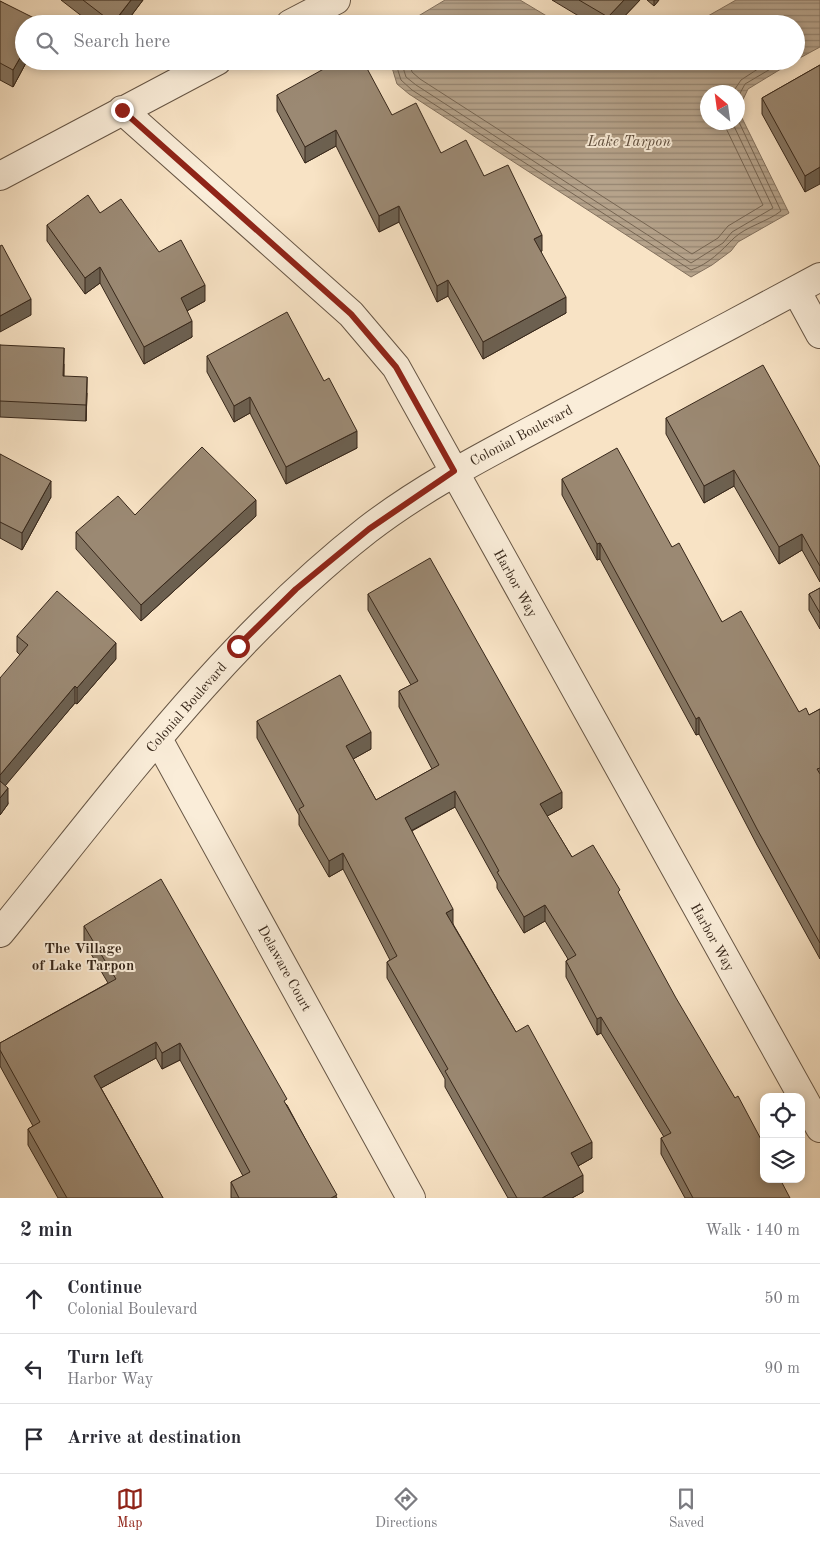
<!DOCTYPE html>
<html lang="en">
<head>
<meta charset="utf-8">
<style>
	body { margin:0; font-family:"Old Standard TT",serif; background:#f2f2f3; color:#2b2b33 }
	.controls { position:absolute; right:15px; bottom:15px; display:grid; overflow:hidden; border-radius:10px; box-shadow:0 2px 8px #0003 }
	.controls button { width:45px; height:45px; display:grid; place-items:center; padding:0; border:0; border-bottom:1px solid #e1e1e2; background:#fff; color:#2b2b33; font:25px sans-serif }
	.compass { position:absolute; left:700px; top:85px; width:45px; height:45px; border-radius:50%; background:#fff; box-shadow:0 2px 8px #0003; rotate:331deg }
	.stop { position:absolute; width:15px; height:15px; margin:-11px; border:4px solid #8f2418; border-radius:50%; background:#fff }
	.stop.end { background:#8f2418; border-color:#fff; box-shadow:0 1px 5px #0008 }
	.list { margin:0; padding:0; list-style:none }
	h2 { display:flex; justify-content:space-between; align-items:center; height:65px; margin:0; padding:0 20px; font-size:21px }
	h2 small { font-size:16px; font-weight:400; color:#7c7c81 }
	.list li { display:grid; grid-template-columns:32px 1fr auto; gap:15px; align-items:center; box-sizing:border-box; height:70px; padding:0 20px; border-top:1px solid #e1e1e2 }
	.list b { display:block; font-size:19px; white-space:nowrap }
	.list p { margin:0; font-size:16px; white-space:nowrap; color:#7c7c81 }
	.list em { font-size:16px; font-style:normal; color:#7c7c81 }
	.icon { flex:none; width:28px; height:28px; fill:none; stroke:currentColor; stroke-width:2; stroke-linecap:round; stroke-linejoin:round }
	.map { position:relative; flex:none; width:820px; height:1198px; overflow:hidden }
	.search { position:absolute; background:#fff; box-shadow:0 2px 8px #0003; left:15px; right:15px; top:15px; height:55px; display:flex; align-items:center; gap:12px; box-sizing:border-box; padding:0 18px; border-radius:28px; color:#7c7c81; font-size:19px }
	.sheet { height:275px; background:#fff }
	nav { display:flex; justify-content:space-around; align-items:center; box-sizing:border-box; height:70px; border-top:1px solid #e1e1e2; background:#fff; font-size:14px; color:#7c7c81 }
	nav a { display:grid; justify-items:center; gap:2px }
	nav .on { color:#8f2418 }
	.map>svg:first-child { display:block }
	.water { fill:url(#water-rules); stroke:#83715e; fill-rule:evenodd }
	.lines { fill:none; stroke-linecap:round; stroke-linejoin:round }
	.shore { stroke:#766552; stroke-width:1 }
	.minor-casing { stroke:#675645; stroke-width:30 }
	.minor { stroke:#faedd9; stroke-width:28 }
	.wall { fill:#857663; stroke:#37271a }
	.shaded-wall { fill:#6c6050; stroke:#37271a }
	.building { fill:#9b8973; stroke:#37271a }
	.route { stroke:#8f2418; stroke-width:6 }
	.labels { text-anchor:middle; stroke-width:4; stroke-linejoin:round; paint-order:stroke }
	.street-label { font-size:14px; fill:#37271a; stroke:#faedd9 }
	.water-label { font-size:15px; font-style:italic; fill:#5d4c3c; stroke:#faedd9 }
	.neighbourhood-label { font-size:15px; font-weight:bold; fill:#37271a; stroke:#faedd9 }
</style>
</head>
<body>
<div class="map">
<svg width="820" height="1198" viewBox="0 0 820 1198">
	<defs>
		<pattern id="water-rules" width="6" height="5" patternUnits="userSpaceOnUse" patternTransform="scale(1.25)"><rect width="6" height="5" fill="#b6a38b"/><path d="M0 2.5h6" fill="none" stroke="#958571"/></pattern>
	</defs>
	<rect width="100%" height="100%" fill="#f8e3c5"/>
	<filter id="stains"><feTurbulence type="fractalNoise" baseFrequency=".004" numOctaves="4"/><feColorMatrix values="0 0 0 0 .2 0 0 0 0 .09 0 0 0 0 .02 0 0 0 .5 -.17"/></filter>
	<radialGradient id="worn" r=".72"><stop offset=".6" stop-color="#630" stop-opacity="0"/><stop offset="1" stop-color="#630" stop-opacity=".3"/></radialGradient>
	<path class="water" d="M445,0H520L560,24H405Z
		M736,0H820V47L796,60V24H694Z
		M390,61H794L748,89L738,110L789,213L738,242L731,251L712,265L691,277L409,94L397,84ZM738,92V122H708V92Z"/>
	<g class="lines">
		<path class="shore" d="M395,61L401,80L412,90L691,270C709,264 721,251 734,238C747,226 767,222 781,211L738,120
			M401,61L406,77L416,85L691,263L723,243L732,232L773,208L732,122
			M409,61L412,72L420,79L692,254L718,238L728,226L763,205L723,122
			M733,92L741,80L770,61
			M738,97L745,84L784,61"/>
		<g class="minor-casing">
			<path id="minor" d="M290,24L336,0
				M122,110L351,314L396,367L820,1128
				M0,176L217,61
				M796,290L820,334
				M158,739L411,1198
				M0,933C115,792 223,643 367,530C428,483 497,449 564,413C650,368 735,323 820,277"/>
		</g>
		<use href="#minor" class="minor"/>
	</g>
	<path class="wall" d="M61,0H143L125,24H92Z
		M552,0H640L617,24H592Z
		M647,0H659L654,6Z
		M0,1L40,24L24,61H27L13,87L0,80Z
		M820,65L805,192L762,114V98Z
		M277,95L392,115L441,153L484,176L542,251L541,252L566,313L483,359L448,296L437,302L399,222L379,232L336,146L305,163L277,111Z
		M100,213L205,301L187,311L192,337L144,364L100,283L85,294L47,241V225Z
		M0,345L64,364V376L87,393L86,421L0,417Z
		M207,356L324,381L357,448L286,484L250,413L234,422L207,372Z
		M666,418L820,467V582L802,550L779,564L734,486L704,503L666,434Z
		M0,454L51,497L22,550L0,538Z
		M562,479L672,547L722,622L799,712L809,715L820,709V959L757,845L699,734L696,735L600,559L597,560L562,495Z
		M135,515L256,516L141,621L76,549V532Z
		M820,588V629L809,610V594Z
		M368,594L562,808L547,816L572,857L620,896L764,1179L790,1198H685L661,1154V1138L664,1137L601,1033L597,1035L566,977V961L568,959L545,921L524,933L497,888V883L455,807L412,831L453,924L516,1032L592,1158L578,1166L583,1192L572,1198H508L445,1087V1079L387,978V962L390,960L343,869L329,877L299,825V815L257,738V721L371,749L353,759L376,800L432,769L399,707V691L411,685L368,610Z
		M17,636L116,659L77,704L75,703L5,785L8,804L0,815L20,655L17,652Z
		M84,926L287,1105L337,1198H231V1182L243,1176L180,1060L162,1069L156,1058L101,1088L163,1198H58L28,1145V1129L33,1126L0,1066V1043L108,983L84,942Z"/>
	<path class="shaded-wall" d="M131,0H143L125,24H113Z
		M624,0H640L617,24H608V17Z
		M654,0H659L654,6Z
		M24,51V61H27L13,87V70Z
		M336,130V146L305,163V147Z
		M820,167V184L805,192V176Z
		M399,206V222L379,232V216Z
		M542,235V251L534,255V239Z
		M100,267V283L85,294V278Z
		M448,280V296L437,302V286Z
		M205,285V301L181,314V298Z
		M566,297V313L483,359V342Z
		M31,299V315L0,332V316Z
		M192,321V337L144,364V347Z
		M64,348V364L63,392V376Z
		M87,377V393L86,421V405Z
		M250,397V413L234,422V406Z
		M357,431V448L286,484V467Z
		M734,470V486L704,503V486Z
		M51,481V497L22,550V533Z
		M256,500V516L141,621V605Z
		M802,534V550L779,564V547Z
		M600,543V559L597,560V544Z
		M116,643V659L77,704V688Z
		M75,686V703L0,792V775Z
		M699,717V734L696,735V719Z
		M371,732V749L346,763V746Z
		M8,788V804L0,815V798Z
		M455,791V807L405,834V818Z
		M562,792V808L540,820V804Z
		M343,853V869L329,877V861Z
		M545,905V921L524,933V917Z
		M453,909V926L446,913Z
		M601,1017V1033L597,1035V1019Z
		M156,1042V1058L94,1092V1076Z
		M180,1043V1060L162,1069V1053Z
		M592,1142V1158L571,1170V1153Z
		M583,1175V1192L572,1198H542Z"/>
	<path class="building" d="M83,0H131L113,23Z
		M579,0H624L608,17Z
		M0,1L40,21L38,24H24V51L13,70L0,63Z
		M338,61H363L392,115L416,103L441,153L466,140L484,176L508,165L542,235L534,239L566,297L483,342L448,280L437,286L399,206L379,216L336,130L305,147L277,95Z
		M820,65V167L805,176L762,98Z
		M88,195L100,213L121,199L159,252L181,240L205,285L181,298L192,321L144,347L100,267L85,278L47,225Z
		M2,245L31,299L0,316V246Z
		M287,312L324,381L329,378L357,431L286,467L250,397L234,406L207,356Z
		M0,345L64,348L63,376L87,377L86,405L0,401Z
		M763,365L820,467V566L802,534L779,547L734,470L704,486L666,418Z
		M202,447L256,500L141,605L76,532L118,496L135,515Z
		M617,448L672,547L679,543L722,622L741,611L799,712L806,708L809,715L820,709V768L817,769L820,774V943L757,829L699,717L696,719L600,543L597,544L562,479Z
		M0,454L51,481L22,533L0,522Z
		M430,558L562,792L540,804L572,857L593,845L620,890L618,892L676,998L735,1098L738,1096L764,1145V1179H780L790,1198H693L661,1138L671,1133L601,1017L597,1019L566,961L576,955L545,905L524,917L497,872L499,871L455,791L405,818L453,909L446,913L516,1032L528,1025L592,1142L571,1153L583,1175L542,1198H517L445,1071L448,1069L387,962L397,956L343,853L329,861L299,809L304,806L257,721L340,675L371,732L346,746L376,800L439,765L399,691L418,681L368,594Z
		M820,588V613L809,594Z
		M57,591L116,643L77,688L75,686L0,775V678L28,645L17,636Z
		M0,781L8,788L0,798Z
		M161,879L287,1099L284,1101L337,1195L331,1198H239L231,1182L250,1172L180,1043L162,1053L156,1042L94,1076L163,1198H67L28,1129L40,1122L0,1050V1043L116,979L84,926Z"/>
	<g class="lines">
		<path class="route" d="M122,110L351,314L396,367L454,471L369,529L296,589L238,646"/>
	</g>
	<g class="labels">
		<g class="street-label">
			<text transform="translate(521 435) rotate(-28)" y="5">Colonial Boulevard</text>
			<text transform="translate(516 583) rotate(61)" y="5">Harbor Way</text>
			<text transform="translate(186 707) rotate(-49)" y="5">Colonial Boulevard</text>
			<text transform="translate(713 937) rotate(61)" y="5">Harbor Way</text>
			<text transform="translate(285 968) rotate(61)" y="5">Delaware Court</text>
		</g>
		<g class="water-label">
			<text x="629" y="146">Lake Tarpon</text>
		</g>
		<g class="neighbourhood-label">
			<text x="83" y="953">The Village<tspan x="83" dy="17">of Lake Tarpon</tspan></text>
		</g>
	</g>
	<rect width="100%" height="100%" filter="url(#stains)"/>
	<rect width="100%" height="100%" fill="url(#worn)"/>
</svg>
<div class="controls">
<button><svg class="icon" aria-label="locate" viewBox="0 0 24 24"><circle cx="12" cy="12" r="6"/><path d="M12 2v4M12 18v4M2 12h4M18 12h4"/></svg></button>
<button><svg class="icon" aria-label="layers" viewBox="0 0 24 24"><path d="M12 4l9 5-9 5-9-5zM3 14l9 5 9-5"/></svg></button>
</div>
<svg class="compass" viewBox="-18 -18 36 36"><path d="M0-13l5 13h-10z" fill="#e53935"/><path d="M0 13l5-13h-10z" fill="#7c7c81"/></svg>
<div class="stop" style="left:238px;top:646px"></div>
<div class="stop end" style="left:122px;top:110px"></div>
<div class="search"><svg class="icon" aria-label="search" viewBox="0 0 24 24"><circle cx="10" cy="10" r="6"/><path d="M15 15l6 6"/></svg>Search here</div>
</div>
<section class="sheet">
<h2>2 min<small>Walk · 140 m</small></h2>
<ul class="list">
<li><svg class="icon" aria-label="ahead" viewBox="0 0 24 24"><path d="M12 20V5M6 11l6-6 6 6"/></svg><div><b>Continue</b><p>Colonial Boulevard</p></div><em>50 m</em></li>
<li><svg class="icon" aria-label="left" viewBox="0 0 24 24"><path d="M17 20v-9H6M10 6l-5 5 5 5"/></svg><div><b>Turn left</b><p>Harbor Way</p></div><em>90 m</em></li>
<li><svg class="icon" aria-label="arrive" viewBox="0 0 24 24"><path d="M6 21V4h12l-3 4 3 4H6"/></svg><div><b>Arrive at destination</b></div></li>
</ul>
</section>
<nav>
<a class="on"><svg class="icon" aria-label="map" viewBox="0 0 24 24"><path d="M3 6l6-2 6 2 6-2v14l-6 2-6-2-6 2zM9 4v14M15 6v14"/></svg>Map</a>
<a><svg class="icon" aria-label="directions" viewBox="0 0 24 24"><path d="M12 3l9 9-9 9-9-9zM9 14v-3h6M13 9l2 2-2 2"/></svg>Directions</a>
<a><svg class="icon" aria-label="saved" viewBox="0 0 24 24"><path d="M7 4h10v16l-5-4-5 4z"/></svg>Saved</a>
</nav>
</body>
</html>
